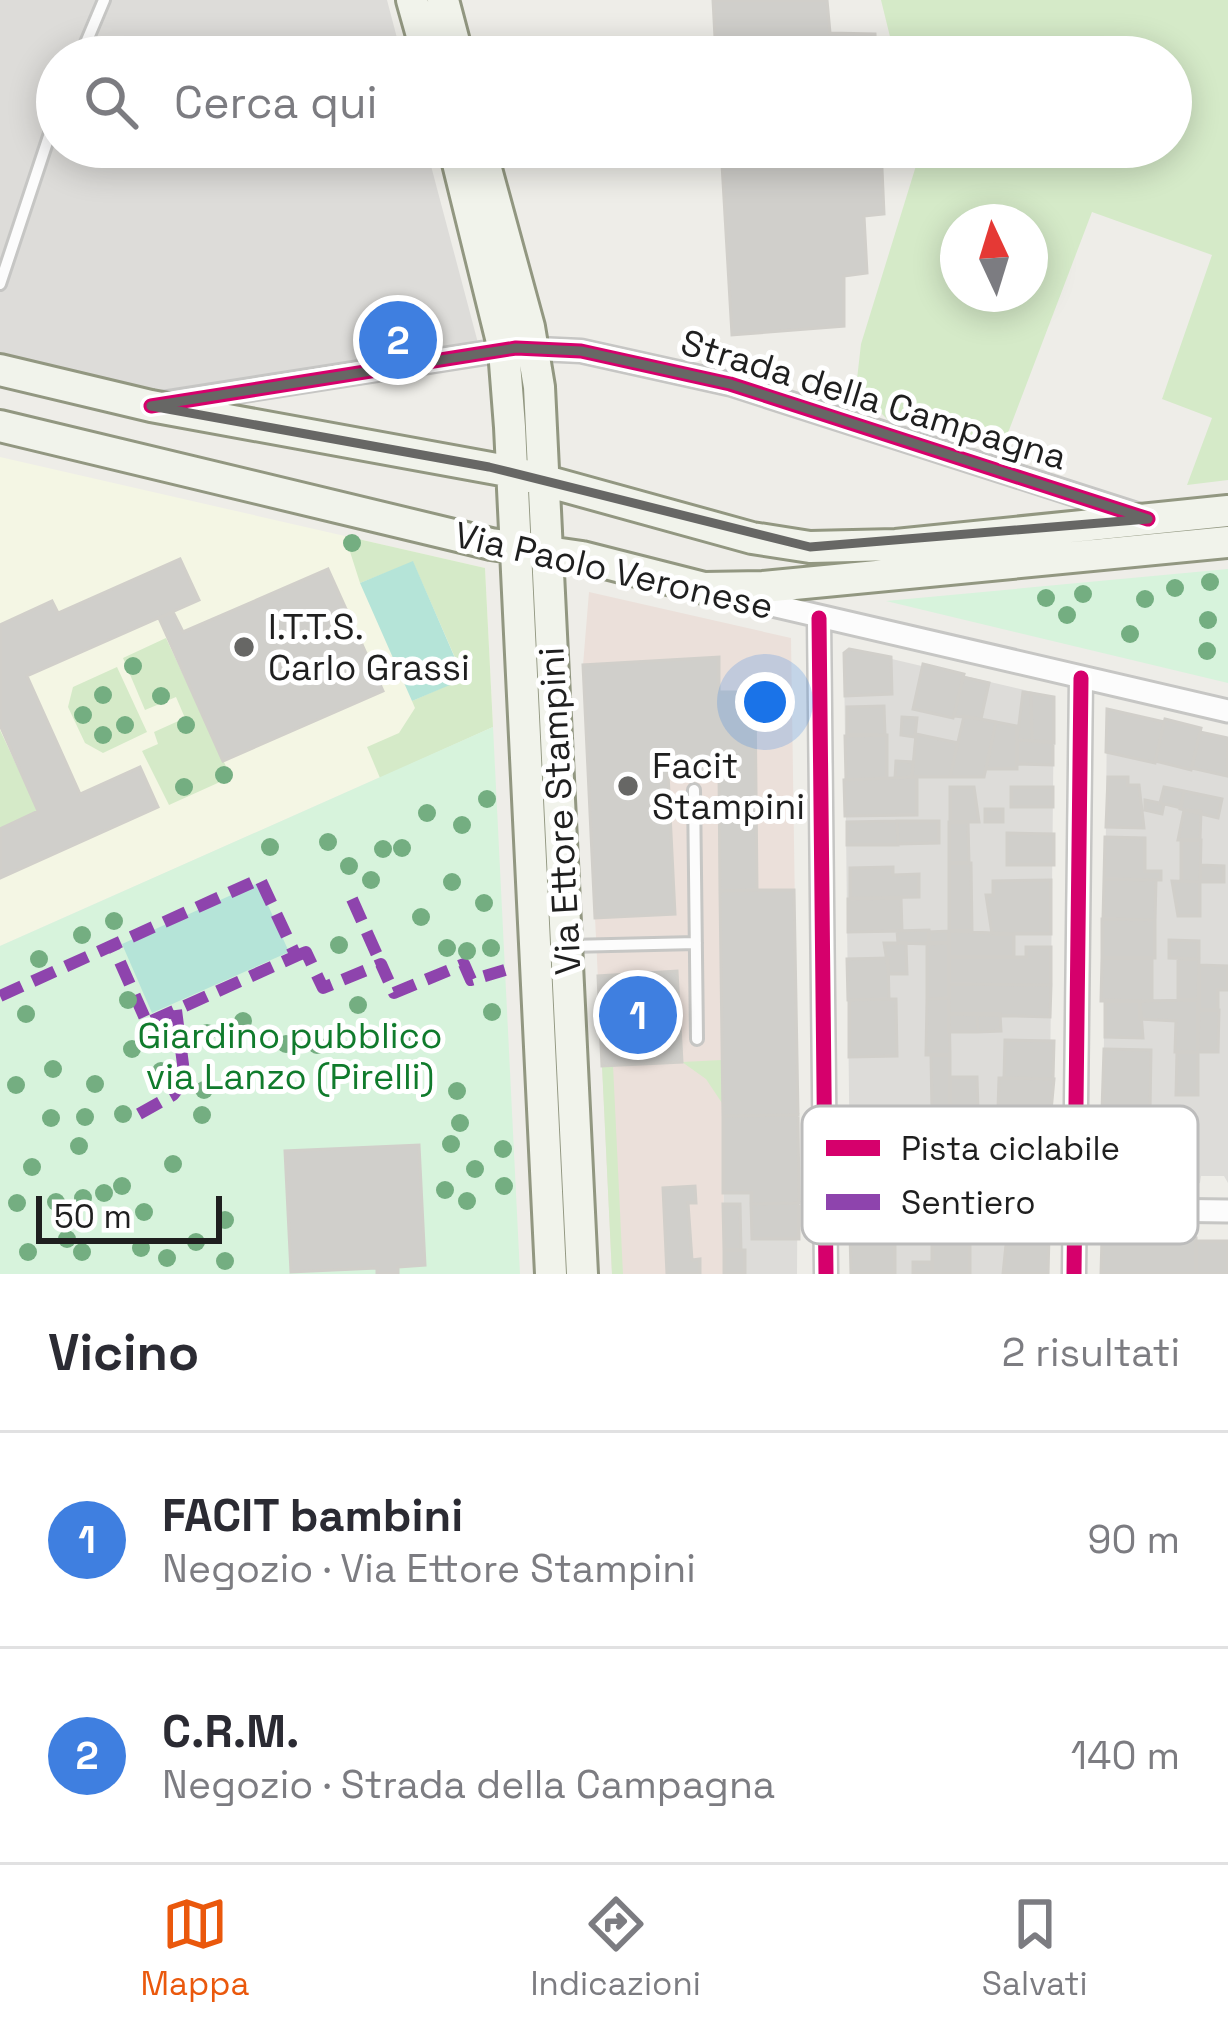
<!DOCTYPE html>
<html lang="it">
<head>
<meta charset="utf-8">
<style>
	body { margin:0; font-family:"Space Grotesk",sans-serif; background:#f7f7f7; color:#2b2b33 }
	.compass { position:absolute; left:940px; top:204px; width:108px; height:108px; border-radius:50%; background:#fff; box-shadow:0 6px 30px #0003; rotate:356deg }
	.scale { position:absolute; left:36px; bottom:30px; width:186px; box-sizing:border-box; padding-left:12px; border:6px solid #1f1f1f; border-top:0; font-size:33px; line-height:42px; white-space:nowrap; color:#1f1f1f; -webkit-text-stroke:9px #fff; paint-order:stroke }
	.you { position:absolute; left:765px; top:702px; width:42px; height:42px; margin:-30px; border:9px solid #fff; border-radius:50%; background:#1a73e8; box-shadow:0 0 0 18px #1a73e833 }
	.badge { display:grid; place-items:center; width:78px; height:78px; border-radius:50%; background:#ea580c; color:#fff; font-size:39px; font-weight:700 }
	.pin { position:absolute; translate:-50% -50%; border:6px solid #fff; box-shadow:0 3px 12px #0006 }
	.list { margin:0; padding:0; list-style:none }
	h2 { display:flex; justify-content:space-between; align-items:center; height:156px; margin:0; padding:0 48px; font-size:51px }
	h2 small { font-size:39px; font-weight:400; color:#7c7c81 }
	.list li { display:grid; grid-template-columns:78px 1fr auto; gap:36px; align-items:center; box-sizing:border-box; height:216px; padding:0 48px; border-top:3px solid #e1e1e2 }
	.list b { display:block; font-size:45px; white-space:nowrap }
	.list p { margin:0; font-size:39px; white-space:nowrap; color:#7c7c81 }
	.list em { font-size:39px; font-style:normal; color:#7c7c81 }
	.icon { flex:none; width:66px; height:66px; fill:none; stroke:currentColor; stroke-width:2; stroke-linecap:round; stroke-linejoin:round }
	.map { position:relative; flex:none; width:1228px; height:1274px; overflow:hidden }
	.search { position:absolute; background:#fff; box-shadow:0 6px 30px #0003; left:36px; right:36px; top:36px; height:132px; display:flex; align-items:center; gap:30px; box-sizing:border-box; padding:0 42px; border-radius:66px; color:#7c7c81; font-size:45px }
	.sheet { height:588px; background:#fff }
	nav { display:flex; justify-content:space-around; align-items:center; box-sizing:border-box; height:168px; border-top:3px solid #e1e1e2; background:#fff; font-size:33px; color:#7c7c81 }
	nav a { display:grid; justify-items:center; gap:6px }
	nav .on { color:#ea580c }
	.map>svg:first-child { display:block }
	.residential { fill:#dddcd9 }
	.commercial { fill:#ebe0da }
	.education { fill:#f4f6e4 }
	.grass { fill:#d5eac8; fill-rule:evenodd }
	.park { fill:#d7f3dc }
	.pitch { fill:#b5e4d8 }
	.building { fill:#d0cfcb; stroke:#d1cfca; stroke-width:3 }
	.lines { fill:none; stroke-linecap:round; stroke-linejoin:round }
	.service-casing { stroke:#c6c6c4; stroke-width:16 }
	.minor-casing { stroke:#c6c6c4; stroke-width:27 }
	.secondary-casing { stroke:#929781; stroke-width:36 }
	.service { stroke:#fcfcfc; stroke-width:10 }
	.minor { stroke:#fcfcfc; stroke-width:21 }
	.secondary { stroke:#f1f3eb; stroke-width:30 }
	.quiet { stroke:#8e44ad; stroke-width:12; stroke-dasharray:24 12; stroke-linecap:butt }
	.cycleway-casing { stroke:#fff; stroke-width:22 }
	.cycleway { stroke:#d6006c; stroke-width:15 }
	.tree { fill:#74ae81 }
	.marked { fill:none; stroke:#676765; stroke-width:9; stroke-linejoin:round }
	.poi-dot { fill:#676765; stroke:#fff; stroke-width:4.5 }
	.labels { text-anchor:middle; stroke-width:10; stroke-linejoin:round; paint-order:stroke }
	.street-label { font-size:36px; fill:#1f1f1f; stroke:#fff }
	.poi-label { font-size:36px; fill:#1f1f1f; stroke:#fff; text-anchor:start }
	.park-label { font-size:36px; fill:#107b2c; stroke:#fff }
	.key { fill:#fff; stroke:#bcbcbc; stroke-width:3 }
	.key-label { font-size:33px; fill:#1f1f1f }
</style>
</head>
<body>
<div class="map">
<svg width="1228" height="1274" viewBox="0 0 1228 1274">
	<rect width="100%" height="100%" fill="#eeede8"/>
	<path class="residential" d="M0,0H387L402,57H57V147H426L478,343L157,391L0,355Z
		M849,649L1054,697L1049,1182L850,1181L844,653Z
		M1107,709L1228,738V1183L1224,1176H1201L1200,1183L1159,1186L1103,1139Z
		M798,1115L797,1274H724L723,1116Z
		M850,1232L1049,1235L1048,1274H851Z"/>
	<path class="commercial" d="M589,592L791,638L798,1115L723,1117L724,1274H612L583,665Z"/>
	<path class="education" d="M0,457L485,568L493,727L0,946Z"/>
	<path class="grass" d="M881,0H1228V480L1187,485L1212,418L1162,399L1212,255L1092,212L1003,446L887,419L856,388L861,344L919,156L917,147H1171V57H895ZM958,222H1030V294H958Z
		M345,536L485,568L493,727L380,778L367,747L399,733L415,708L412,701L464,678L413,562L360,583Z
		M166,638L231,777L169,805L142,751L158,744L154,732L185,718L176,697L145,710L123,658Z
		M117,667L147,732L103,753L85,743L68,707L73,687Z
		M0,730L38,811L0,829Z
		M722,1060V1103L706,1079L682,1062Z
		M613,1065L623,1274H612L602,1066Z"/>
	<path class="park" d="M1228,569V683L886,601Z
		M493,727L520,1274H0V946Z"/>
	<path class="pitch" d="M413,561L464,679L412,701L360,583Z
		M258,883L289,952L152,1013L122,944Z"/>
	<path class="building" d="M713,0H827L830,33L875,34L876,57H716Z
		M721,147H881L884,214L864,216L867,273L844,276V326L732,335Z
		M180,559L199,600L27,676L80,794L140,767L158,807L0,878V829L38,811L0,725V625L52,601L58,613Z
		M328,569L383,691L223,761L159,618L173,612L183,632Z
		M849,649L891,657L892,694L845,696L844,653Z
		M719,657V692H755L757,890L720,891L719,771L668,773L675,914L595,918L583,665Z
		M923,664L964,674L953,718L913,709Z
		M963,677L989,683L981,719L954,716Z
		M1023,692L1031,693L1032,741L1017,740Z
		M1031,693L1054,697V743L1032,741Z
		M884,706L885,735H847V707Z
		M1107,709L1164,722L1155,763L1106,752Z
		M964,716L996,722L984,777H950Z
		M902,717L917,718L915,737L901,735Z
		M1165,719L1201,728L1191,770L1155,761Z
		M996,722L1017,726V769H986Z
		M1200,732L1228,738L1227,776L1192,768Z
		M916,734L958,743L950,777H912Z
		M887,735V778L846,780L845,736Z
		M1017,740L1053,742V765L1017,764Z
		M896,761L913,762L912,777L895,778Z
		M917,777V815L845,816L844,780Z
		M1108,777H1128V785H1139L1144,828L1106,827Z
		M950,787H974L979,822H950Z
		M1011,787H1053V807H1011Z
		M1164,787L1184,791L1181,808L1160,803Z
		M1184,791L1222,799L1218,818L1180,809Z
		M1145,800L1164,804L1162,814L1145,810Z
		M985,809H1003V822H985Z
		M1184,810L1201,811L1200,840H1178Z
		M897,821L898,845H847V822Z
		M897,821H939V843L898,844Z
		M949,822H968L969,863H949Z
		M1007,833L1054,834V865H1007Z
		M1105,837L1145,838V871H1161V880L1104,879Z
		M1181,840H1201L1200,882L1181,881Z
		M949,863H971L972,931H949Z
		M1201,865L1224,866V882H1200Z
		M893,867V875L919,874V897L850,898V868Z
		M1104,879L1156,880L1155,920L1103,919Z
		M1051,880V934H992L986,895H993V881Z
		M1172,881L1200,882V916H1178Z
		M757,890H794L798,1115L723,1116L720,891Z
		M901,898L902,931L848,932V899Z
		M1102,919L1155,920V958H1102Z
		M929,930V944L898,943L897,931Z
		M949,931L1014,934V957H949Z
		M949,931V943L929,944V932Z
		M1169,940L1199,941V959L1169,958Z
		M884,943H906L907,974H889Z
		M927,943H949V998L927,999Z
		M1026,947H1051V985L949,984V957H1026Z
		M888,958L889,999L848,1000L847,959Z
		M1102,958H1152V1001H1101Z
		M1178,959H1199L1198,1000H1178Z
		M1199,965L1228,966V990H1218V1010H1199Z
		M677,971L682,1062L602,1066L598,976Z
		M949,984L1051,985L1050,1017L949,1014Z
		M949,998L950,1055H926L927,999Z
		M889,999H896L897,1056L849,1057V1000Z
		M1105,1000L1140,1001L1143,1038L1105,1037Z
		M1198,1000V1052H1175L1176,1021L1140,1019V1001Z
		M1199,1010H1219L1218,1052H1198Z
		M949,1014H977L978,1032H949Z
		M977,1014H1000L1001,1031L978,1032Z
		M1005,1040L1054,1041L1053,1079L1004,1078Z
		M1104,1049L1151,1050L1150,1111H1102Z
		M1177,1051L1198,1052V1095H1176Z
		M931,1055H950V1110L932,1111Z
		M950,1077H977L978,1110H950Z
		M999,1078L1054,1079L1050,1122H1014L998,1109Z
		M798,1115L799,1203L751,1204V1193H723V1116Z
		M419,1145L425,1265L398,1267V1274H377V1268L291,1272L285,1151Z
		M695,1186L696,1203H688L692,1260L700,1259V1274H667L663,1188Z
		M799,1203V1239H752L751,1204Z
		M723,1204H740L741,1250H724Z
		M850,1232H895V1274H851Z
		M970,1232V1274H932V1233Z
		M1007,1235H1049L1048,1274H1003Z
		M1102,1237L1196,1238V1274H1101Z
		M1196,1241H1228V1274H1196Z
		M724,1250H745V1274H724Z
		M913,1262H932V1274H913Z"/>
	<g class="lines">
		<g class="service-casing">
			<path id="service" d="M80,57L104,0
				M0,284L57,112
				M694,790L697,1039
				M569,946L696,943"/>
		</g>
		<g class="minor-casing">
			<path id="minor" d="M164,403L516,348L581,351L730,384L1142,516
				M733,596L1228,711
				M819,618L826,1274
				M825,1206L1228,1211
				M1074,1274L1081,678"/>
		</g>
		<g class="secondary-casing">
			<path id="secondary" d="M412,0L428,57
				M443,0L458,57
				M454,147L504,350L510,427L551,1274
				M480,147L529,327L539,387L582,1274
				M0,370L151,406L513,472L752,538L810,547L896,545L1228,511
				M0,426L491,544L582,557L704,588L763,587L1228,542"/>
		</g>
		<use href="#service" class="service"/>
		<use href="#minor" class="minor"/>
		<use href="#secondary" class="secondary"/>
		<path class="quiet" d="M352,899L381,964
			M296,956L306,952L323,988L381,964L394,993L464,964L471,980L505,970
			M0,996L260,879L296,956L147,1023L112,944
			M139,1114L173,1095L185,1080L176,1010"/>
		<g class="cycleway-casing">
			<path id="cycleway" d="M151,406L516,348L581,351L730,384L1148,519
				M819,618L826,1274
				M1074,1274L1081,678"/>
		</g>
		<use href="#cycleway" class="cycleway"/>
	</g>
	<g class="tree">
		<circle cx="352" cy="543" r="9"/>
		<circle cx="1210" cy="582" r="9"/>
		<circle cx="1175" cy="588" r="9"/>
		<circle cx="1083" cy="594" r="9"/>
		<circle cx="1046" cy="598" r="9"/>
		<circle cx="1145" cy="599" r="9"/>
		<circle cx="1067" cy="615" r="9"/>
		<circle cx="1208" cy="620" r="9"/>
		<circle cx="1130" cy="634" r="9"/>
		<circle cx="1207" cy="651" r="9"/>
		<circle cx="133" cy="666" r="9"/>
		<circle cx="103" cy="695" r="9"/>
		<circle cx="161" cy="696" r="9"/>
		<circle cx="83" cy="715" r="9"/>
		<circle cx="125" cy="725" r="9"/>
		<circle cx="186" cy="725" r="9"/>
		<circle cx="103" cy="735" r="9"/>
		<circle cx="224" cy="775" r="9"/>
		<circle cx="184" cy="787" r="9"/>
		<circle cx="487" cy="799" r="9"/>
		<circle cx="427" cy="813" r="9"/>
		<circle cx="462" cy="825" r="9"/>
		<circle cx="328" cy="842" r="9"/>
		<circle cx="270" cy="847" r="9"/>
		<circle cx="402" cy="848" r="9"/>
		<circle cx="383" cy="849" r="9"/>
		<circle cx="349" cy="866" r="9"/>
		<circle cx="371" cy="880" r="9"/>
		<circle cx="452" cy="882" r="9"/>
		<circle cx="484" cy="903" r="9"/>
		<circle cx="421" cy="917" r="9"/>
		<circle cx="114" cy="921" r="9"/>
		<circle cx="82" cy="935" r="9"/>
		<circle cx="339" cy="945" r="9"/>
		<circle cx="447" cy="948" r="9"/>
		<circle cx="491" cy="948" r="9"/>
		<circle cx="467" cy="951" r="9"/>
		<circle cx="39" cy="959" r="9"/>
		<circle cx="128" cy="1000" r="9"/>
		<circle cx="358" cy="1005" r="9"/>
		<circle cx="492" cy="1012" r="9"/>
		<circle cx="26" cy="1014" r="9"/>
		<circle cx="243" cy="1021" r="9"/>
		<circle cx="207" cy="1033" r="9"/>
		<circle cx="407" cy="1039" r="9"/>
		<circle cx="360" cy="1040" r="9"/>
		<circle cx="386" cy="1040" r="9"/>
		<circle cx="286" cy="1044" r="9"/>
		<circle cx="317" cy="1045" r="9"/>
		<circle cx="132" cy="1049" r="9"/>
		<circle cx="53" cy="1069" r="9"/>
		<circle cx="161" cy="1071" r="9"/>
		<circle cx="95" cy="1084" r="9"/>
		<circle cx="16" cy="1085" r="9"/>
		<circle cx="204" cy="1090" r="9"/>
		<circle cx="457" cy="1091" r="9"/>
		<circle cx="123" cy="1114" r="9"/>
		<circle cx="202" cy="1115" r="9"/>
		<circle cx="85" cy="1117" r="9"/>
		<circle cx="51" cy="1118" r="9"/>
		<circle cx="460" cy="1123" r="9"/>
		<circle cx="451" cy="1144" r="9"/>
		<circle cx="79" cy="1146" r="9"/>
		<circle cx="503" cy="1149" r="9"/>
		<circle cx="173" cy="1164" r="9"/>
		<circle cx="32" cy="1167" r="9"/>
		<circle cx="475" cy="1169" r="9"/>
		<circle cx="122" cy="1186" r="9"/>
		<circle cx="504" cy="1186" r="9"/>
		<circle cx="445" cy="1190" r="9"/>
		<circle cx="104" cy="1193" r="9"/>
		<circle cx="83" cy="1198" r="9"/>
		<circle cx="467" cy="1201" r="9"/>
		<circle cx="56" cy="1202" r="9"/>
		<circle cx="17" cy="1203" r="9"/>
		<circle cx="144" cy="1212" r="9"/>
		<circle cx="225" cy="1220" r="9"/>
		<circle cx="67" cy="1239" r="9"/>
		<circle cx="196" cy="1242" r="9"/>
		<circle cx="141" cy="1248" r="9"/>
		<circle cx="28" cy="1252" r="9"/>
		<circle cx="82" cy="1252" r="9"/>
		<circle cx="167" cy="1258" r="9"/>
		<circle cx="225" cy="1261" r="9"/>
	</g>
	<path class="marked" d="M516,348L581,351L730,384L1148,519L810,547L489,467L151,406Z"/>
	<g class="poi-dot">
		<circle cx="244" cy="647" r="12"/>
		<circle cx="628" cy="786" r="12"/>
	</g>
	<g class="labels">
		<g class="street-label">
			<text transform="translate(874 399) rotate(17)" y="13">Strada della Campagna</text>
			<text transform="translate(614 570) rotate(13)" y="13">Via Paolo Veronese</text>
			<text transform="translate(559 811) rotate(-93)" y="13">Via Ettore Stampini</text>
		</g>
		<g class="poi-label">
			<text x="268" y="639">I.T.T.S.<tspan x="268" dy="41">Carlo Grassi</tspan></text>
			<text x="652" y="778">Facit<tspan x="652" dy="41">Stampini</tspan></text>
		</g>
		<g class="park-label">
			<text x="290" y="1048">Giardino pubblico<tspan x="290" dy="41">via Lanzo (Pirelli)</tspan></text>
		</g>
	</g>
	<rect x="802" y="1106" width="396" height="138" rx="18" class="key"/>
	<rect x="826" y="1140" width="54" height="16" fill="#d6006c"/>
	<rect x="826" y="1194" width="54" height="16" fill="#8e44ad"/>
	<g class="key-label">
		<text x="901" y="1160">Pista ciclabile</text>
		<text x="901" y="1214">Sentiero</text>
	</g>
</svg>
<svg class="compass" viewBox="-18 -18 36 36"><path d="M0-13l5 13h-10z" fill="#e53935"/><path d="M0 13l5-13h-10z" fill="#7c7c81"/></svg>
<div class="scale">50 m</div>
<div class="you"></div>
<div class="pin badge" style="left:638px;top:1015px;background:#3f7fe0">1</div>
<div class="pin badge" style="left:398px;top:340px;background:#3f7fe0">2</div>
<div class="search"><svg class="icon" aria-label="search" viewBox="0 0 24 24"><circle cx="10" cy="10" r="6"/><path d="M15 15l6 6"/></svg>Cerca qui</div>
</div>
<section class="sheet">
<h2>Vicino<small>2 risultati</small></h2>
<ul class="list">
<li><span class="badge" style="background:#3f7fe0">1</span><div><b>FACIT bambini</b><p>Negozio · Via Ettore Stampini</p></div><em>90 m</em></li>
<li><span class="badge" style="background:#3f7fe0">2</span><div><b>C.R.M.</b><p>Negozio · Strada della Campagna</p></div><em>140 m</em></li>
</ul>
</section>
<nav>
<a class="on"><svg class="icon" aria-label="map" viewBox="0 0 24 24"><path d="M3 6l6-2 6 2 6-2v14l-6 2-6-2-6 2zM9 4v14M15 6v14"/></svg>Mappa</a>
<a><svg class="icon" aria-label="directions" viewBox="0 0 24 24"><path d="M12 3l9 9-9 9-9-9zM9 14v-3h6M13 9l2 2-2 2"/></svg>Indicazioni</a>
<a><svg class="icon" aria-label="saved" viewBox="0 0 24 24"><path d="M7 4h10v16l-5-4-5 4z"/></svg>Salvati</a>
</nav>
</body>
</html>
